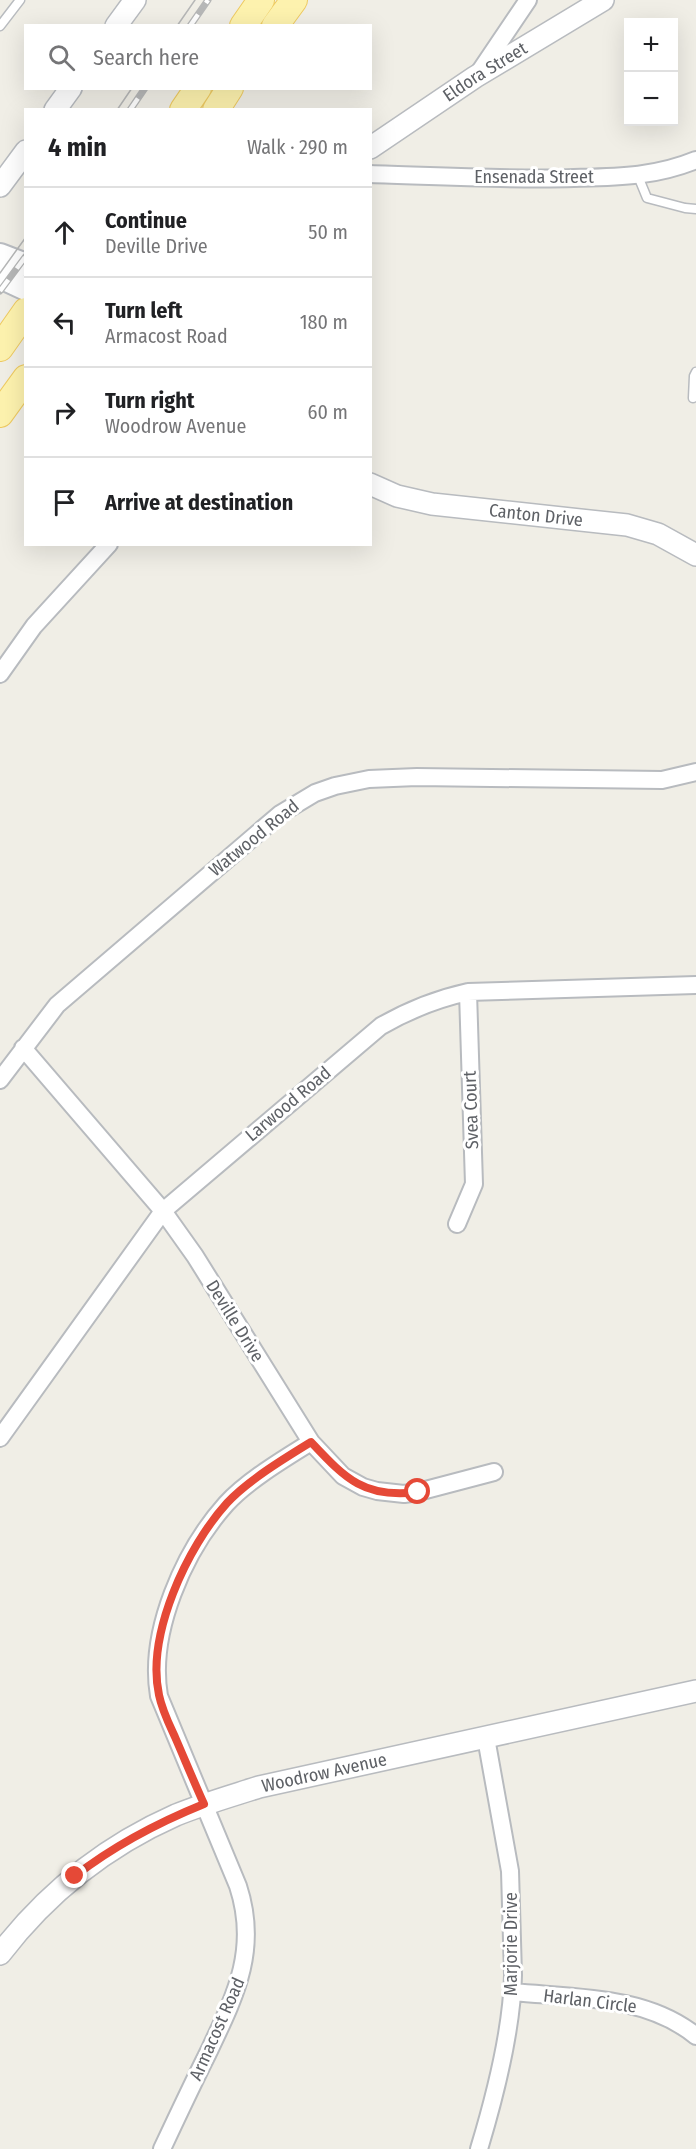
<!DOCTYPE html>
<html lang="en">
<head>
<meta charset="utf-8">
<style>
	body { margin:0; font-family:"Fira Sans Condensed",sans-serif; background:#f2f2f2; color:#202124 }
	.controls { position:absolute; right:18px; top:18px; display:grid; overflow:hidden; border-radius:0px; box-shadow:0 6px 24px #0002 }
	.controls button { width:54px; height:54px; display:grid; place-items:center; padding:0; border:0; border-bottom:2px solid #e0e0e0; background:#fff; color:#202124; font:30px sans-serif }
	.stop { position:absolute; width:18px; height:18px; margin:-14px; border:4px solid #e54937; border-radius:50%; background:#fff }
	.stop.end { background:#e54937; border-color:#fff; box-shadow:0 2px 6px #0008 }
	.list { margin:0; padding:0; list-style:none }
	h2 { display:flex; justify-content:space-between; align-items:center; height:78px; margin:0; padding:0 24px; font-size:26px }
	h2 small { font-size:20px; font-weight:400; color:#757577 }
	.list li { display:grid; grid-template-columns:39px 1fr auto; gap:18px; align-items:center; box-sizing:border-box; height:90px; padding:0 24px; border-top:2px solid #e0e0e0 }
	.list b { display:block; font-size:22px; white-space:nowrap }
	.list p { margin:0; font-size:20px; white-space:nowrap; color:#757577 }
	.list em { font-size:20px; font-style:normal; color:#757577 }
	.icon { flex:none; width:33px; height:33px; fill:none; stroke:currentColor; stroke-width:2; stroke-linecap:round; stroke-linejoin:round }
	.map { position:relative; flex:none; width:696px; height:2149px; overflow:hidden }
	.search { position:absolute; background:#fff; box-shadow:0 6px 24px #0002; left:24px; top:24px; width:348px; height:66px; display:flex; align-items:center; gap:15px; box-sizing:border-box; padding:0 21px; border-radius:0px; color:#757577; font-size:22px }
	.panel { position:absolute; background:#fff; box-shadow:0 6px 24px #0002; left:24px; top:108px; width:348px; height:438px; border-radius:0px }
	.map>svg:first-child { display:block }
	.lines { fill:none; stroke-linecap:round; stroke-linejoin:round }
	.service-casing { stroke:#b8bbbf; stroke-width:11 }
	.minor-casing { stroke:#b8bbbf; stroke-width:20 }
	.tertiary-casing { stroke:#b8bbbf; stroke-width:24 }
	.secondary-casing { stroke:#b9bcc1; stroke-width:26 }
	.primary-casing { stroke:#eeca61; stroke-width:28 }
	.service { stroke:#fff; stroke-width:8 }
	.minor { stroke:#fff; stroke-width:16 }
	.tertiary { stroke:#fff; stroke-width:21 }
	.secondary { stroke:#fff; stroke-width:22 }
	.primary { stroke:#fdf2ae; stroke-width:26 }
	.tram { stroke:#b6b7b7; stroke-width:1.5 }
	.rail-casing { stroke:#b6b7b7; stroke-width:7 }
	.rail { stroke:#fff; stroke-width:4.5; stroke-dasharray:14; stroke-linecap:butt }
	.route { stroke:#e54937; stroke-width:8 }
	.labels { text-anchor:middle; stroke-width:6; stroke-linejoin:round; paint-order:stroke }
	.street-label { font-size:18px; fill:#5e6166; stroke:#fff }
</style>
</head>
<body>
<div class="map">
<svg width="696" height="2149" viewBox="0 0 696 2149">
	<rect width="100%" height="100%" fill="#f0eee6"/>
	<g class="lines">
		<g class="service-casing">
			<path id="service" d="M0,26L20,0
				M638,176L647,198L685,208L696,209
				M693,398L694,376L696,372"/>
		</g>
		<g class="minor-casing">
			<path id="minor" d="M478,74L528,0
				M370,174C438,176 506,180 574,178C617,177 655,177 696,160
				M0,674L34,626L109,544
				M23,1048L163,1211L195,1256L311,1442L343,1476L363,1487L377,1491L404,1494L418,1492L494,1472
				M0,1080L57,1005L280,814L315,793L335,786L369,779L417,777L662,780L696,772
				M457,1224L474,1184L468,992
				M0,1438L163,1211L381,1026C409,1010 436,999 468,992L696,985
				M513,1992C574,1998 646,1995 696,2036
				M162,2149C177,2117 192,2085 208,2053C235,1996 259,1950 238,1886L159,1696C148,1632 184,1551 226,1504C247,1481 285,1458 311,1442
				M479,2149C495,2096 512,2030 513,1975L510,1871L486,1738"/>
		</g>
		<g class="tertiary-casing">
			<g id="tertiary">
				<path d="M116,26L135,0"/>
				<path d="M55,110L71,88"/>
				<path id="s1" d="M370,148L475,77L603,0"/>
				<path d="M0,186L26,151"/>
				<path id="s2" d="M370,484L397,496L432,504L627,525L658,534L696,555"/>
				<path id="s3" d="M0,1954C46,1894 106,1846 176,1815C203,1804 231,1796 259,1787L696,1691"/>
			</g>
		</g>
		<g class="secondary-casing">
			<path id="secondary" d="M0,255L26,265
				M0,277L26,289"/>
		</g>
		<g class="primary-casing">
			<path id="primary" d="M243,26L261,0
				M275,26L294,0
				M183,110L198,88
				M216,110L230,88
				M0,348L26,311
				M0,414L26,378"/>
		</g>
		<use href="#service" class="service"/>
		<use href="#minor" class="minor"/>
		<use href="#tertiary" class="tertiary"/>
		<use href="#secondary" class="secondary"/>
		<use href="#primary" class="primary"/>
		<path class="tram" d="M177,26L195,0
			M117,110L132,88
			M0,273L26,237"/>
		<g class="rail-casing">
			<path id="rail" d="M190,26L208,0
				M130,110L145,88
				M0,291L26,256"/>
		</g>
		<use href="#rail" class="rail"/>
	</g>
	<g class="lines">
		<path class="route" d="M75,1876C115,1845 157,1823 204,1804C194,1782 185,1760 175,1737C169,1724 162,1710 159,1695C146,1635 187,1547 227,1503C247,1481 285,1458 311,1442C345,1478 364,1499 418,1492"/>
	</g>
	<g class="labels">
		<g class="street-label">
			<text dy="6" stroke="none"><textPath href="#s1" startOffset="138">Eldora Street</textPath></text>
			<text x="534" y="183">Ensenada Street</text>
			<text dy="6" stroke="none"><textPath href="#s2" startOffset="170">Canton Drive</textPath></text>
			<text transform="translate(254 838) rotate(-39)" y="6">Watwood Road</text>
			<text transform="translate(288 1104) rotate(-40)" y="6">Larwood Road</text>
			<text transform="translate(471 1110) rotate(-92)" y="6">Svea Court</text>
			<text transform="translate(235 1321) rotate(58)" y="6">Deville Drive</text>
			<text dy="6" stroke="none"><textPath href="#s3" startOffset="381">Woodrow Avenue</textPath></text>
			<text transform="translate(511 1944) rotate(-90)" y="6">Marjorie Drive</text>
			<text transform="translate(590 2001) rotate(7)" y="6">Harlan Circle</text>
			<text transform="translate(217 2029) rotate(-66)" y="6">Armacost Road</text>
		</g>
	</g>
</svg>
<div class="controls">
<button>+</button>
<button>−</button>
</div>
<div class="stop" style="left:418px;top:1492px"></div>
<div class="stop end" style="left:75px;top:1876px"></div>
<div class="search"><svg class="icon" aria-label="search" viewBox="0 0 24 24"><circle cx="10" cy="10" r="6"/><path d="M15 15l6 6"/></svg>Search here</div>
<section class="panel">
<h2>4 min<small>Walk · 290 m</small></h2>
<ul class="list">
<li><svg class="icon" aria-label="ahead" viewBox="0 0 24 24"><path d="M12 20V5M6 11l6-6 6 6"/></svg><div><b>Continue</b><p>Deville Drive</p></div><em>50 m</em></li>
<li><svg class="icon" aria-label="left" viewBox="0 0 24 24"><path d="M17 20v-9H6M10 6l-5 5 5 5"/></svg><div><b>Turn left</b><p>Armacost Road</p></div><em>180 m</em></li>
<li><svg class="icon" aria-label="right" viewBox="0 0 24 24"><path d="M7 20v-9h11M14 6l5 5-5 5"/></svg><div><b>Turn right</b><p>Woodrow Avenue</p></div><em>60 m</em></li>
<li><svg class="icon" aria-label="arrive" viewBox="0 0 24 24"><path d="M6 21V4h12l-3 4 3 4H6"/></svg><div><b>Arrive at destination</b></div></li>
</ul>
</section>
</div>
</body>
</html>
